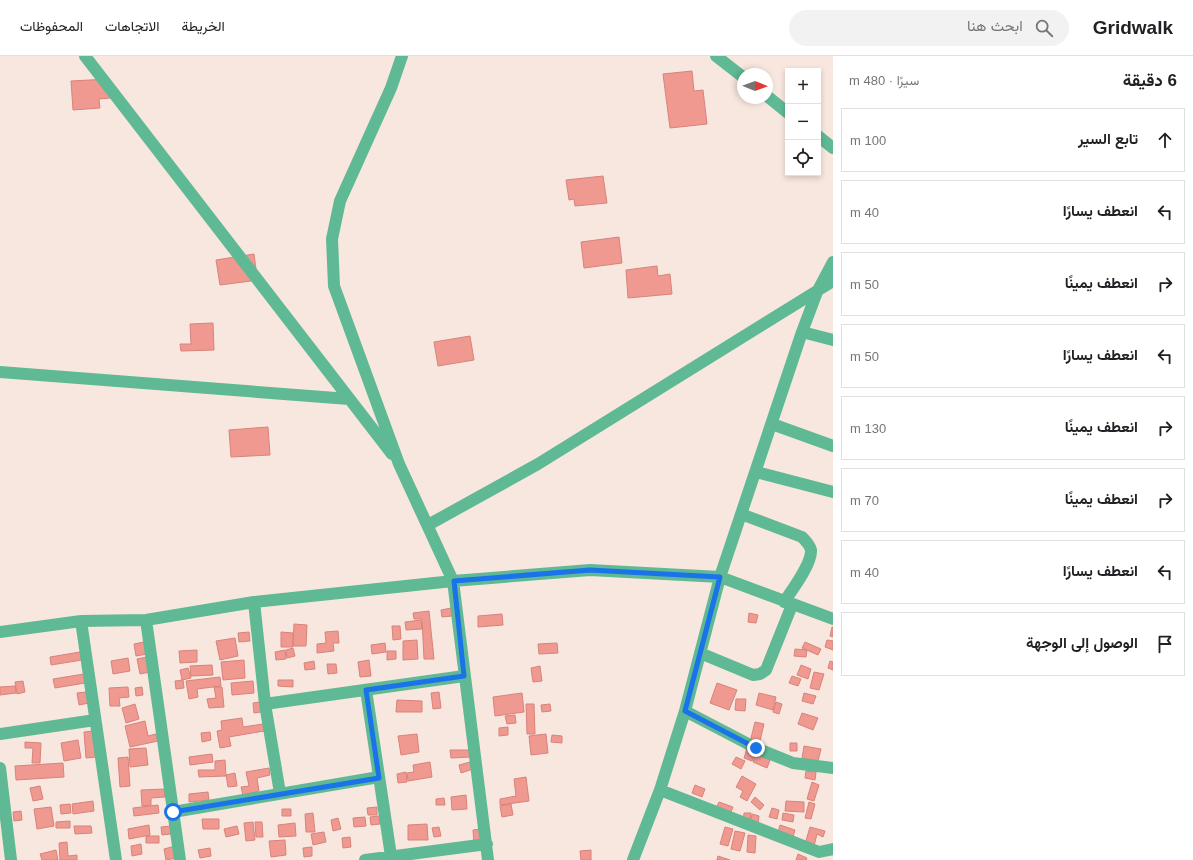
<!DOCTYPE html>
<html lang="ar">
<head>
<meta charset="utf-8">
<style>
	body { margin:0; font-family:Helvetica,Vazirmatn,sans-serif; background:#f2f2f2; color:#202124; direction:rtl }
	.controls { position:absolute; right:12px; top:12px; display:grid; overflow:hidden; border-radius:0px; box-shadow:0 2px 6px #0003 }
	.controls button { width:36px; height:36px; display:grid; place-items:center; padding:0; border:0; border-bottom:1px solid #e0e0e0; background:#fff; color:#202124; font:20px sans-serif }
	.compass { position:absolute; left:737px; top:12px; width:36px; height:36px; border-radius:50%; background:#fff; box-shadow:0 2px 6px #0003; rotate:91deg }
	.stop { position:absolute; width:12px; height:12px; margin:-9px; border:3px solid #1a73e8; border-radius:50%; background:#fff }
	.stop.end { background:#1a73e8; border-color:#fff; box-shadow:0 1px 4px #0008 }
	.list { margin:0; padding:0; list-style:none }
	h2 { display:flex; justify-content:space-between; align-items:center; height:52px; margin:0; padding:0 16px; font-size:17px }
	h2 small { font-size:13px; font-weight:400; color:#757577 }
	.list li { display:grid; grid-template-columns:26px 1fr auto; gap:12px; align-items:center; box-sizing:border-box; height:64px; margin:0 8px 8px; padding:0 8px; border:1px solid #e0e0e0; border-radius:0px }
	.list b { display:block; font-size:15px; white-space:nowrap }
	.list em { font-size:13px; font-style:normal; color:#757577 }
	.icon { flex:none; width:22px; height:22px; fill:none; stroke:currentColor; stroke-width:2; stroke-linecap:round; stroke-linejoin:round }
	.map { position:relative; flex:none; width:833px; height:804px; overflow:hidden; direction:ltr }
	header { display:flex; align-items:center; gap:24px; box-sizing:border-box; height:56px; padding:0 20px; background:#fff; border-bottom:1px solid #e0e0e0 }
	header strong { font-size:19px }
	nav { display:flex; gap:22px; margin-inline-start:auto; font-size:14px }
	.search { width:280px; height:36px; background:#f2f2f2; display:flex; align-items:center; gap:10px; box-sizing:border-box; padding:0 14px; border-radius:22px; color:#757577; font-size:15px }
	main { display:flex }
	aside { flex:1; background:#fff }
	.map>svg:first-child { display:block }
	.building { fill:#f09991; stroke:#d7837b }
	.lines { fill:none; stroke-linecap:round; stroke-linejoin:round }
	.street { stroke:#5fb995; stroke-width:12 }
	.route { stroke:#1a73e8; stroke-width:5 }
</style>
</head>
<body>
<header>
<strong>Gridwalk</strong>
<div class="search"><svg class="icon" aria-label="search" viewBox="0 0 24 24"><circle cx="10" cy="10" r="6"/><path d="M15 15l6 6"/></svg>ابحث هنا</div>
<nav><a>الخريطة</a><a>الاتجاهات</a><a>المحفوظات</a></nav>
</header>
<main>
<aside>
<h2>6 دقيقة<small>سيرًا · 480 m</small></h2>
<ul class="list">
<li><svg class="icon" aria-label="ahead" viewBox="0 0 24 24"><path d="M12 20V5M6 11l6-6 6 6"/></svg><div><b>تابع السير</b></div><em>100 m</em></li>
<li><svg class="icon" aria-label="left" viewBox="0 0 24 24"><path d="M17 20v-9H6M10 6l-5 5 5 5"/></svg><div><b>انعطف يسارًا</b></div><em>40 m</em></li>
<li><svg class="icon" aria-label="right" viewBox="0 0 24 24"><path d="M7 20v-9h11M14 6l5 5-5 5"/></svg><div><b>انعطف يمينًا</b></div><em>50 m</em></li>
<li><svg class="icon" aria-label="left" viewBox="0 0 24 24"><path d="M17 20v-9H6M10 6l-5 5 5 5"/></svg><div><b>انعطف يسارًا</b></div><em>50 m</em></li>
<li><svg class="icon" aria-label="right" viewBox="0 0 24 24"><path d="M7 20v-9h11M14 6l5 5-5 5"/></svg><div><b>انعطف يمينًا</b></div><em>130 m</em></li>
<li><svg class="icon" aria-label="right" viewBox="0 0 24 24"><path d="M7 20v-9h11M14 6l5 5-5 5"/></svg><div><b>انعطف يمينًا</b></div><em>70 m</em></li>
<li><svg class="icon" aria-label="left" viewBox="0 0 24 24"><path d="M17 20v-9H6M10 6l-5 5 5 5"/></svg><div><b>انعطف يسارًا</b></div><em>40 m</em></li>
<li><svg class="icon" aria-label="arrive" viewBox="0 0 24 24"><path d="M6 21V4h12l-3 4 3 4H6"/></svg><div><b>الوصول إلى الوجهة</b></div></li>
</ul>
</aside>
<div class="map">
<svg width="833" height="804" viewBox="0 0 833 804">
	<rect width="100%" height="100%" fill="#f8e7df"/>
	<path class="building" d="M692,15L694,35L703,34L707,68L670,72L663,18Z
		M109,23L110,42L99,43L100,52L73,54L71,25Z
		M603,120L607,147L575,150L574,143L569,144L566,124Z
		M619,181L622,207L584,212L581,186Z
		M254,198L256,213L249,214L251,225L220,229L216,204Z
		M657,210L658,220L670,218L672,238L628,242L626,214Z
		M213,267L214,294L181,295L180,288H191L190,268Z
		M470,280L474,304L438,310L434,286Z
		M268,371L270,399L231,401L229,374Z
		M451,552L452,560L442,561L441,554Z
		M429,555L434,603H424L422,563H414L413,557Z
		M749,557L758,559L756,567L748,566Z
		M502,558L503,569L478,571V560Z
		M421,564L422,573L406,574L405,566Z
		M294,568L307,569L306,590H293Z
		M392,570H400L401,583L393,584Z
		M832,571H833V581L830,580Z
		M338,575L339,587H333L334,595L317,597V588L326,587L325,576Z
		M249,576L250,585L239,586L238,577Z
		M281,576L293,577V591H281Z
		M235,582L238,600L220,604L216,585Z
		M417,584L418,603L403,604V585Z
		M827,584L833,585V594L825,591Z
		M144,586L147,598L136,600L134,588Z
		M805,586L821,593L818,599L802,592Z
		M385,587L386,596L372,598L371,589Z
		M557,587L558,597L539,598L538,588Z
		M293,592L295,600L287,602L286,594Z
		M795,593L807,594L806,601L794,600Z
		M197,594V606L180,607L179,595Z
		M285,594L286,603L276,604L275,596Z
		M387,595H396V603L387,604Z
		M80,596L82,604L51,609L50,601Z
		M147,601L150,616L140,618L137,603Z
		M128,602L130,615L113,618L111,605Z
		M244,604L245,622L223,624L221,606Z
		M369,604L371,620L360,621L358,606Z
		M314,605L315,613L305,614L304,607Z
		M830,605L833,606V614L828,612Z
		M327,608H336L337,617L328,618Z
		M212,609L213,619L191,620L190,610Z
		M801,609L811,613L808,623L797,619Z
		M540,610L542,625L533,626L531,612Z
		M188,612L191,622L182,624L180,614Z
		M814,616L824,618L819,634L810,632Z
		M84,618L85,627L55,632L53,623Z
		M792,620L801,623L798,630L789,627Z
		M220,621L221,630L197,633L198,641L189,643L186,625Z
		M183,624L184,632L176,633L175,625Z
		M278,624H293V631L278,630Z
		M23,625L25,636L17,638L15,626Z
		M253,625L254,637L232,639L231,627Z
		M717,627L737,634L729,654L710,647Z
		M15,630L16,637L0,639V631Z
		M128,631L129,641L119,642L120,650H110L109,632Z
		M142,631L143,639L136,640L135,632Z
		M214,631H222L224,651L209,652L207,643L216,642Z
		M87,636L89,647L79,649L77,637Z
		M439,636L441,652L433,653L431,637Z
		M522,637L524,656L495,660L493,641Z
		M759,637L776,641L773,654L756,649Z
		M804,637L816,640L813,648L802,645Z
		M736,643H746L745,655L735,654Z
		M397,644L422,645V656H396Z
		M260,646L261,656L254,657L253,647Z
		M776,646L782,648L779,658L773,656Z
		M135,648L139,663L126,667L122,652Z
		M526,648H534L535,678H527Z
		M550,648L551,655L542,656L541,649Z
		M802,657L818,662L813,674L798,668Z
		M515,659L516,667L507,668L505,660Z
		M242,662L243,671L263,668L264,675L229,681L231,690L220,692L217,675L222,674L221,665Z
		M145,665L148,680L156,678L158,685L130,691L125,670Z
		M755,666L764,668L759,689L750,686Z
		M508,671V679L499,680V672Z
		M93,675L96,701L86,702L84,676Z
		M210,676L211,684L202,686L201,677Z
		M417,678L419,696L401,699L398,680Z
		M546,678L548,697L531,699L529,680Z
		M552,679L562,680V687L551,686Z
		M78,684L81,702L64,705L61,687Z
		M25,686L41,687L40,707H32L33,692H25Z
		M790,687H797V695H790Z
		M804,690L821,693L818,705L802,702Z
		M146,692L148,709L130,711L129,693Z
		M747,693L755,696L752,705L744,702Z
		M450,694H469L470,701L451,702Z
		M212,698L213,706L190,709L189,701Z
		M756,698L770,704L767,712L753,706Z
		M128,701L130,730L120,731L118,702Z
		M736,701L745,705L741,713L732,708Z
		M225,704L226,720L199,721L198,714H215V705Z
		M430,706L432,721L408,725L407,717L414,716L413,709Z
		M470,706L473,713L461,717L459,709Z
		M63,707L64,721L16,724L15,710Z
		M269,712L270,719L257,722L259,735L243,739L241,731L249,730L246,716Z
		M806,715L816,716L815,724L805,722Z
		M406,716L407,726L398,727L397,718Z
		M235,717L237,730L228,731L226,719Z
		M742,720L756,728L747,745L740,741L743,735L736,731Z
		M526,721L529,745L500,749V743L516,740L514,723Z
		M812,726L819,729L814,745L807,743Z
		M695,729L705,733L702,741L692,737Z
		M40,730L43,743L33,745L30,732Z
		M164,733L165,741L151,742V749L142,750L141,734Z
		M208,736L209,744L189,746V738Z
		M466,739L467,753L452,754L451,741Z
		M755,741L764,749L760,754L751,746Z
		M444,742L445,749H436V743Z
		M93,745L94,755L73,758L72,748Z
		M786,745L804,746V756L785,755Z
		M719,746L733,751L730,758L716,752Z
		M809,746L815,748L811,763L805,762Z
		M70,748L71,757L61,758L60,749Z
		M511,748L513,759L502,761L500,750Z
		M158,749L159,757L134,760L133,752Z
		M51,751L54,770L37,773L34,753Z
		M377,751V759H368L367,752Z
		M772,752L779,754L777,763L769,761Z
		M282,753H291V760H282Z
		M21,755L22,764L14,765L13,756Z
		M313,757L315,776H306L305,758Z
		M744,757H751L750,767H743Z
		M783,757L794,759L793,766L782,764Z
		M752,758L759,760L758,769L750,768Z
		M379,760L380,768L371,769L370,761Z
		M365,761L366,770L354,771L353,762Z
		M338,762L341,773L333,775L331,764Z
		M202,763H219V773H203Z
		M70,765V772H56V766Z
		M253,766L255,784L246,785L244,767Z
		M255,766H262L263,781H256Z
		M295,767L296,780L279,781L278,769Z
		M427,768L428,784H408V769Z
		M149,769L150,779L129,783L128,773Z
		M780,769L795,774L793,781L778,776Z
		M74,770H91L92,777L75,778Z
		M171,770V778L162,779L161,771Z
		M237,770L239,778L226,781L224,773Z
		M439,771L441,780L434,781L432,772Z
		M725,771L733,773L728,790L720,788Z
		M810,771L825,775L823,781L817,778L814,790L805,788Z
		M489,772L490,786L474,788L473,774Z
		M735,775L745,777L740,795L731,793Z
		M324,776L326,786L313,789L311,778Z
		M748,779L756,780L755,797L747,796Z
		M146,780H159V787H146Z
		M350,781L351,791L343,792L342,782Z
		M285,784L286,799L271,801L269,785Z
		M67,786L68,800L77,799V804H60L59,787Z
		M141,788L142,798L132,800L131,790Z
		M175,790L177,802L166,804L164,793Z
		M312,791V800L304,801L303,792Z
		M210,792L211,800L200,802L198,794Z
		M56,794L58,804H42L40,798Z
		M591,794V804H581L580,795Z
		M798,798L807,802L806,804H796Z
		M718,800L730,804H717Z"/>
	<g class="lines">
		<path class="street" d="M85,0L392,398
			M402,0L391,32L340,145L332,183L334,230L399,408L453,525L590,514L720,521L833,563
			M716,0L743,21
			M767,40L788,57
			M818,80L833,92
			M802,276L833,284
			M0,316L349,343
			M772,368L833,390
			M756,416L833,436
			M741,458L802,481C806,485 810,489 811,494C812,508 792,534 784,546
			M428,469L538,408L833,225
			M254,546L265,648L280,737
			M146,564L180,804
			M81,565L116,804
			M0,576L81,565L146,564L254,546L453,525L488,804
			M700,597L753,619L760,618L766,614L792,549
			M366,634L391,800
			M265,648L464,620
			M685,655L756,692L793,707L833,712
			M0,678L95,664
			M0,712L11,804
			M660,734L819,796L833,793
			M173,756L379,721
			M365,804L487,788
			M633,804L660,734L685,655L720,521L802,276L817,236L833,206"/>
	</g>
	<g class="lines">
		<path class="route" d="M173,756L379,722L366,634L464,620L454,525L590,514L720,521L685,655L756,692"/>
	</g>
</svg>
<div class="controls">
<button>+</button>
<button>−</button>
<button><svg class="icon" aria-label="locate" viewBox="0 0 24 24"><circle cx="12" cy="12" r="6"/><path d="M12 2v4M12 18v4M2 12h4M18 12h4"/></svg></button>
</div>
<svg class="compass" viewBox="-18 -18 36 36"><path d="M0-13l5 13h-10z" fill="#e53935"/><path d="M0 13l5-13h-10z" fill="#757577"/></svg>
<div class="stop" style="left:173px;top:756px"></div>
<div class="stop end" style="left:756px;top:692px"></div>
</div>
</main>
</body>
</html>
